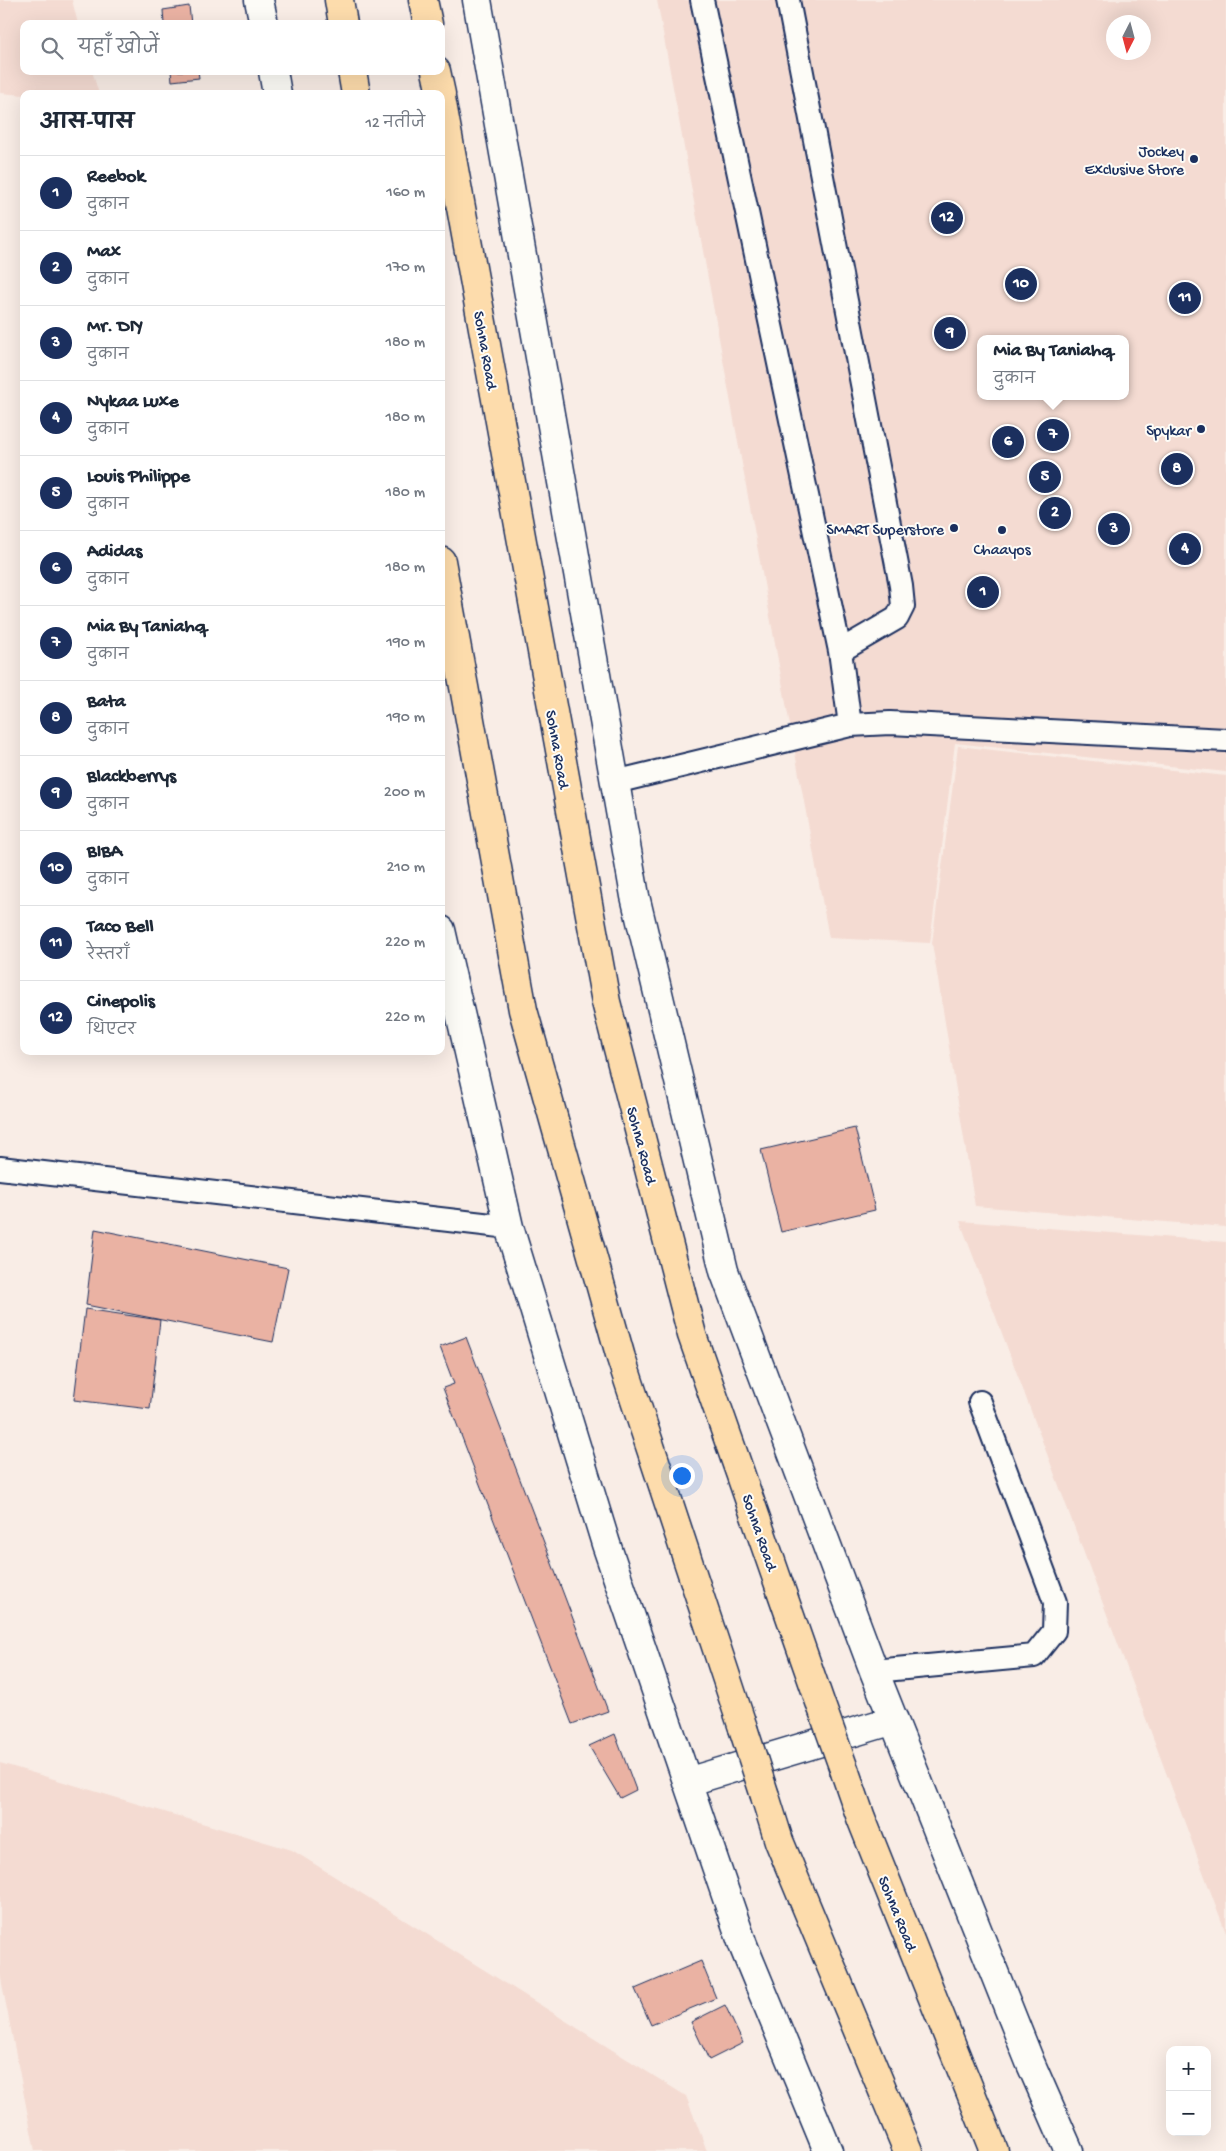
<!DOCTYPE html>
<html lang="hi">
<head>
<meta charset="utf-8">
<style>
	body { margin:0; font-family:"Gochi Hand","Playpen Sans Deva",sans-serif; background:#f6f6f7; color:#1f2937 }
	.controls { position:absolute; right:15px; bottom:15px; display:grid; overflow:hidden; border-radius:10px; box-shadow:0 5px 20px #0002 }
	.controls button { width:45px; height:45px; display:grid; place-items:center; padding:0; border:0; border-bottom:1px solid #e0e1e3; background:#fff; color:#1f2937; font:25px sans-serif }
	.compass { position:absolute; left:1106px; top:15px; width:45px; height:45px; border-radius:50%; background:#fff; box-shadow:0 5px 20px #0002; rotate:186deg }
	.you { position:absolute; left:681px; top:1475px; width:18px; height:18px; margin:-12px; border:4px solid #fff; border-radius:50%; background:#1a73e8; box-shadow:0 0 0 8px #1a73e833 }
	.badge { display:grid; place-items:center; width:32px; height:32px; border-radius:50%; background:#1b2f5e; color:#fff; font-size:16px; font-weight:700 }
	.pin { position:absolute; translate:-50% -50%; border:2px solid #fff; box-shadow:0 1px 5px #0006 }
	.popup { position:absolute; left:977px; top:335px; width:152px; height:65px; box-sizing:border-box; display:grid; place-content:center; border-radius:10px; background:#fff; filter:drop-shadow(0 1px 4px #0005); font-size:16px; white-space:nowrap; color:#747a83 }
	.popup b { font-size:19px; color:#1f2937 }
	.popup::after { content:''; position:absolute; left:50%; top:100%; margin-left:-10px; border:10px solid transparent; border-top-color:#fff }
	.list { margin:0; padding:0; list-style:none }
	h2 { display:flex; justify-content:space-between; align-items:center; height:65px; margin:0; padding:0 20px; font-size:21px }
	h2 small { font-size:16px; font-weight:400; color:#747a83 }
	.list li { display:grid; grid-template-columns:32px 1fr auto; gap:15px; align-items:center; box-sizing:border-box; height:75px; padding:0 20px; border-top:1px solid #e0e1e3 }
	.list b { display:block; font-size:19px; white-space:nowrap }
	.list p { margin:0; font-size:16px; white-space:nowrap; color:#747a83 }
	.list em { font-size:16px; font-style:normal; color:#747a83 }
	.icon { flex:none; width:28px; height:28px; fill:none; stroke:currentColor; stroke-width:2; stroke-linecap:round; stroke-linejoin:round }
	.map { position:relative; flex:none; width:1226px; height:2151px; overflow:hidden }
	.search { position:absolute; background:#fff; box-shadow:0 5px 20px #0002; left:20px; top:20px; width:425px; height:55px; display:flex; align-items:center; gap:12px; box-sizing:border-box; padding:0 18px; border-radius:10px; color:#747a83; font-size:19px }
	.panel { position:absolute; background:#fff; box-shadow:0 5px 20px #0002; left:20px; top:90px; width:425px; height:965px; border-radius:10px }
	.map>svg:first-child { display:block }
	.built { fill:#f4dbd2; fill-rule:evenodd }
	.building { fill:#eab2a3; stroke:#1b2f5e }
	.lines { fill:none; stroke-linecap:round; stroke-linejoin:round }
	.lane-casing { stroke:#1b2f5e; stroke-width:26 }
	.secondary-casing { stroke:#1b2f5e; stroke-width:31 }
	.highway-casing { stroke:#1b2f5e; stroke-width:31 }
	.lane { stroke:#fdfcf7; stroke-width:22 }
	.secondary { stroke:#fdfcf7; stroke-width:28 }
	.highway { stroke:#fddcac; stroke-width:28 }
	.highway-bridge-casing { stroke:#1b2f5e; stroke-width:31; stroke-linecap:butt }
	.highway-bridge { stroke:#fddcac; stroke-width:28 }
	.poi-dot { fill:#1b2f5e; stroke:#fdfcf7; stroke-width:2 }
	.labels { text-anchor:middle; stroke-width:4; stroke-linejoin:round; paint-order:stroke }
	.poi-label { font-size:16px; fill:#1b2f5e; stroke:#fdfcf7; text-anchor:end }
	.street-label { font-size:16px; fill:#1b2f5e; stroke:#fdfcf7 }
</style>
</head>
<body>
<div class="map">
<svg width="1226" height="2151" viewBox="0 0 1226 2151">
	<rect width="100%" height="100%" fill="#f9ede6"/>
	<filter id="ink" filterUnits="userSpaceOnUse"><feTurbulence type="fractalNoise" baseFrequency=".02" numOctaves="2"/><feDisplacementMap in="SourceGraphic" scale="10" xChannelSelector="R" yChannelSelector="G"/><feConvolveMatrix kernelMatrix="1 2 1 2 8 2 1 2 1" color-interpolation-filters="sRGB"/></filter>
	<g filter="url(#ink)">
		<path class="built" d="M0,0H72L78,24H24V71H92L99,94L24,95L0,93Z
			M657,0H1226V772L955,743L930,943L829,938ZM1114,22H1144V52H1114ZM980,339H1126V396H980Z
			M958,746L1226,776V1227L975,1206L932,943Z
			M960,1221L1226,1242V1933Z
			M0,1763L292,1850L686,2096L707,2151H35L0,1974Z"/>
		<path class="building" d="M189,6L191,24H164L163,10Z
			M171,71H198L199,78L172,81Z
			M855,1128L875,1210L781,1232L761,1150Z
			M95,1229L288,1268L273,1342L86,1305Z
			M85,1309L160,1320L150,1409L74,1400Z
			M466,1337L608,1711L572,1724L443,1388L454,1384L440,1347Z
			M615,1734L636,1790L620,1798L589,1746Z
			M701,1961L716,1998L651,2025L635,1989Z
			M725,2005L743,2043L709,2060L691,2022Z"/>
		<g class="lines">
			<g class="lane-casing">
				<path id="lane" d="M702,0L840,651L850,725
					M788,0L901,586L903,606L897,618L840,651
					M615,782L850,725L890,723L1226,740
					M0,1168L509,1227
					M874,1671L1034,1656L1054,1631L1055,1602L980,1402"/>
			</g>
			<g class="secondary-casing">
				<path id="secondary" d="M259,0L264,24
					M477,0L635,896L724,1271L874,1671L1030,2062L1069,2151
					M273,71L277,94
					M441,930L509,1227L606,1544L743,1945L828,2151
					M687,1782L894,1720"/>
			</g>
			<g class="highway-casing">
				<path id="highway" d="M339,0L343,24
					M423,0L428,24
					M352,71L356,94
					M436,71L441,94
					M441,98L606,1002L692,1335L821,1705
					M441,561L523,1010L621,1358L743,1728
					M845,1772L861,1818L994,2151
					M765,1796L779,1841L908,2151"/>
			</g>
			<use href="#lane" class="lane"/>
			<use href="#secondary" class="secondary"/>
			<use href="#highway" class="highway"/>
			<g class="highway-bridge-casing">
				<path id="highway-bridge" d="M821,1705L845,1772
					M743,1728L765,1796"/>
			</g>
			<use href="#highway-bridge" class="highway-bridge"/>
		</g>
	</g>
	<g class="poi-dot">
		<circle cx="1194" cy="159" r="5"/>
		<circle cx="1201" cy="429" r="5"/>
		<circle cx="954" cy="528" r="5"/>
		<circle cx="1002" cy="530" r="5"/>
	</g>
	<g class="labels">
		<g class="poi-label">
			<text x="1184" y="156">Jockey<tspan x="1184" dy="18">Exclusive Store</tspan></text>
			<text x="1191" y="435">Spykar</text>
			<text x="944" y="534">SMART Superstore</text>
			<text x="1002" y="554" text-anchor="middle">Chaayos</text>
		</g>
		<g class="street-label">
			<text transform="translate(487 350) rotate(80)" y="6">Sohna Road</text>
			<text transform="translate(559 749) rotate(80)" y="6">Sohna Road</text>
			<text transform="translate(643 1145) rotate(75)" y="6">Sohna Road</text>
			<text transform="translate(761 1532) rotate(71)" y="6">Sohna Road</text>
			<text transform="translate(899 1913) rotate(68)" y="6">Sohna Road</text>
		</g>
	</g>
</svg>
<div class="controls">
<button>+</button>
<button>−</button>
</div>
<svg class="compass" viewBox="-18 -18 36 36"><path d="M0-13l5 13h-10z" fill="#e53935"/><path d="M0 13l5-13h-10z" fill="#747a83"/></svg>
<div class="you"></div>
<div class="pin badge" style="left:983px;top:592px">1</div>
<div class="pin badge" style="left:1055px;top:513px">2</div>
<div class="pin badge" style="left:1114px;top:529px">3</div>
<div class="pin badge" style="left:1185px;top:549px">4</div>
<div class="pin badge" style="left:1045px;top:477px">5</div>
<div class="pin badge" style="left:1008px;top:442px">6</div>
<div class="pin badge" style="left:1053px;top:435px">7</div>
<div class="popup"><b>Mia By Taniahq</b>दुकान</div>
<div class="pin badge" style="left:1177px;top:469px">8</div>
<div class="pin badge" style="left:950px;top:333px">9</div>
<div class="pin badge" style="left:1021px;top:284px">10</div>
<div class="pin badge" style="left:1185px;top:298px">11</div>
<div class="pin badge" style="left:947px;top:218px">12</div>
<div class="search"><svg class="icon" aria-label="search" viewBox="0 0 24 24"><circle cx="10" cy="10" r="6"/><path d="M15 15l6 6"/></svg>यहाँ खोजें</div>
<section class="panel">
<h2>आस-पास<small>12 नतीजे</small></h2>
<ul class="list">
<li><span class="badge">1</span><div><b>Reebok</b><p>दुकान</p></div><em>160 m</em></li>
<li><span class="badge">2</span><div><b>Max</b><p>दुकान</p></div><em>170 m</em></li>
<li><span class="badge">3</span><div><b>Mr. DIY</b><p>दुकान</p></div><em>180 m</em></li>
<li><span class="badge">4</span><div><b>Nykaa Luxe</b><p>दुकान</p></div><em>180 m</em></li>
<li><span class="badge">5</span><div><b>Louis Philippe</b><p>दुकान</p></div><em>180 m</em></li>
<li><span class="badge">6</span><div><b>Adidas</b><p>दुकान</p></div><em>180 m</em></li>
<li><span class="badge">7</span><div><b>Mia By Taniahq</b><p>दुकान</p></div><em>190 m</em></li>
<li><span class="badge">8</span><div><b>Bata</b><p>दुकान</p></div><em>190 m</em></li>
<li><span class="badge">9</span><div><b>Blackberrys</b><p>दुकान</p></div><em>200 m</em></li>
<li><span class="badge">10</span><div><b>BIBA</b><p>दुकान</p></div><em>210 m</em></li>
<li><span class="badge">11</span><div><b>Taco Bell</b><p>रेस्तराँ</p></div><em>220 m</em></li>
<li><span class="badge">12</span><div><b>Cinepolis</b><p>थिएटर</p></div><em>220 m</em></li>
</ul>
</section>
</div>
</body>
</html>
